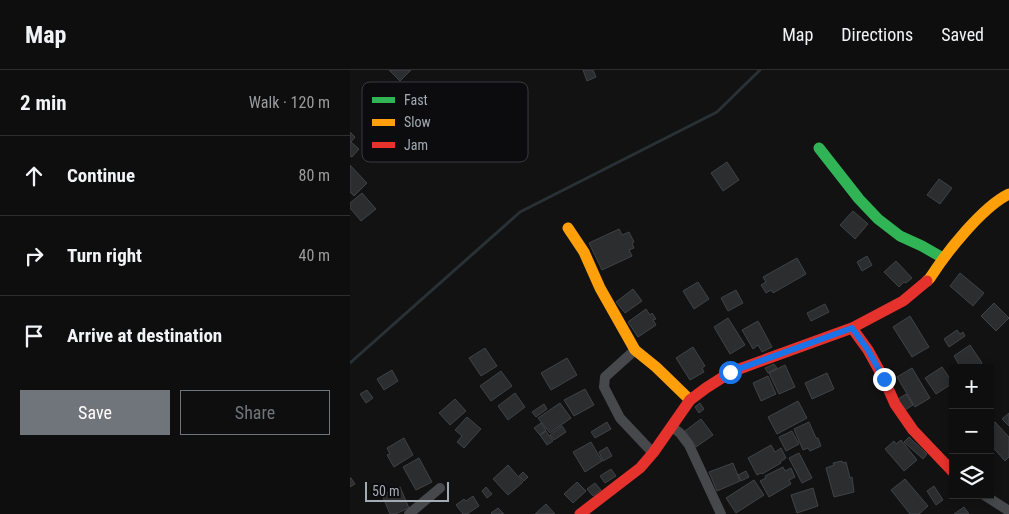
<!DOCTYPE html>
<html lang="en">
<head>
<meta charset="utf-8">
<style>
	body { margin:0; font-family:"Roboto Condensed",sans-serif; background:#1c1c1c; color:#f1f3f6 }
	.controls { position:absolute; right:15px; bottom:15px; display:grid; overflow:hidden; border-radius:0px; box-shadow:0 2px 8px #0003 }
	.controls button { width:45px; height:45px; display:grid; place-items:center; padding:0; border:0; border-bottom:1px solid #2e2e2e; background:#0e0e0e; color:#f1f3f6; font:25px sans-serif }
	.scale { position:absolute; left:15px; bottom:12px; width:84px; box-sizing:border-box; padding-left:5px; border:2px solid #a2aab4; border-top:0; font-size:14px; line-height:18px; white-space:nowrap; color:#a2aab4; -webkit-text-stroke:4px #0c0c0e; paint-order:stroke }
	.stop { position:absolute; width:15px; height:15px; margin:-11px; border:4px solid #1a73e8; border-radius:50%; background:#fff }
	.stop.end { background:#1a73e8; border-color:#fff; box-shadow:0 1px 5px #0008 }
	.list { margin:0; padding:0; list-style:none }
	h2 { display:flex; justify-content:space-between; align-items:center; height:65px; margin:0; padding:0 20px; font-size:21px }
	h2 small { font-size:16px; font-weight:400; color:#9b9c9e }
	.list li { display:grid; grid-template-columns:32px 1fr auto; gap:15px; align-items:center; box-sizing:border-box; height:80px; padding:0 20px; border-top:1px solid #2e2e2e }
	.list b { display:block; font-size:19px; white-space:nowrap }
	.list em { font-size:16px; font-style:normal; color:#9b9c9e }
	.actions { display:flex; gap:10px; padding:15px 20px }
	.actions a { flex:1; padding:11px 0; border:1px solid #70757b; border-radius:0px; text-align:center; font-size:18px; color:#70757b }
	.actions .main { background:#70757b; color:#fff }
	.icon { flex:none; width:28px; height:28px; fill:none; stroke:currentColor; stroke-width:2; stroke-linecap:round; stroke-linejoin:round }
	.map { position:relative; flex:none; width:659px; height:444px; overflow:hidden }
	header { display:flex; align-items:center; gap:30px; box-sizing:border-box; height:70px; padding:0 25px; background:#0e0e0e; border-bottom:1px solid #2e2e2e }
	header strong { font-size:24px }
	nav { display:flex; gap:28px; margin-inline-start:auto; font-size:18px }
	main { display:flex }
	aside { flex:1; background:#0e0e0e }
	.map>svg:first-child { display:block }
	.lines { fill:none; stroke-linecap:round; stroke-linejoin:round }
	.stream { stroke:#283135; stroke-width:3 }
	.building { fill:#2c2d2e; stroke:#404346 }
	.street { stroke:#46484b; stroke-width:10 }
	.fast { stroke:#30b455; stroke-width:11 }
	.slow { stroke:#ff9f0a; stroke-width:11 }
	.jam { stroke:#e5322d; stroke-width:11 }
	.route { stroke:#1a73e8; stroke-width:6 }
	.key { fill:#0c0c0e; stroke:#393b40; stroke-width:1 }
	.key-label { font-size:14px; fill:#a2aab4 }
</style>
</head>
<body>
<header>
<strong>Map</strong>
<nav><a>Map</a><a>Directions</a><a>Saved</a></nav>
</header>
<main>
<aside>
<h2>2 min<small>Walk · 120 m</small></h2>
<ul class="list">
<li><svg class="icon" aria-label="ahead" viewBox="0 0 24 24"><path d="M12 20V5M6 11l6-6 6 6"/></svg><div><b>Continue</b></div><em>80 m</em></li>
<li><svg class="icon" aria-label="right" viewBox="0 0 24 24"><path d="M7 20v-9h11M14 6l5 5-5 5"/></svg><div><b>Turn right</b></div><em>40 m</em></li>
<li><svg class="icon" aria-label="arrive" viewBox="0 0 24 24"><path d="M6 21V4h12l-3 4 3 4H6"/></svg><div><b>Arrive at destination</b></div></li>
</ul>
<div class="actions"><a class="main">Save</a><a>Share</a></div>
</aside>
<div class="map">
<svg width="659" height="444" viewBox="0 0 659 444">
	<rect width="100%" height="100%" fill="#121212"/>
	<g class="lines">
		<path class="stream" d="M0,293L170,142L367,42L410,0"/>
	</g>
	<path class="building" d="M39,0H61L50,11Z
		M233,0H243L246,7L237,11Z
		M0,62L5,67L1,72L9,79L2,87L0,86Z
		M377,92L389,110L373,121L361,103Z
		M0,95L17,113L4,126L0,122Z
		M589,109L602,118L590,134L577,125Z
		M12,123L26,139L11,151L0,138V133Z
		M503,141L518,154L505,169L490,155Z
		M269,159L272,165L279,162L284,172L282,173L284,178L279,180L282,186L252,200L239,173Z
		M517,186L522,195L512,201L507,192Z
		M447,188L456,204L423,223L421,220L416,223L411,215L416,212L413,207Z
		M546,191L562,208L556,213L554,212L549,217L534,202Z
		M610,203L634,223L623,236L600,216Z
		M348,212L359,229L344,239L333,221Z
		M283,219L292,231L275,243L266,232Z
		M386,220L393,233L378,241L371,228Z
		M644,233L659,248L646,261L631,246Z
		M475,234L479,242L461,251L457,243Z
		M296,239L300,245L302,243L306,249L303,250L306,255L288,267L278,252Z
		M560,246L579,277L562,287L543,257Z
		M378,248L395,275L380,284L364,257Z
		M408,251L422,277L412,282L408,275L403,279L392,260Z
		M607,260L610,264L613,262L615,266L599,277L594,269Z
		M620,275L632,293L625,298H611L604,286Z
		M343,277L355,296L352,298L354,302L340,310L326,288Z
		M135,278L147,296L131,306L119,288Z
		M217,288L227,305L201,320L191,303Z
		M424,294L427,298L418,303L415,298Z
		M435,295L445,317L429,324L419,303Z
		M592,297L603,313L586,324L575,308Z
		M562,298L580,328L565,337L547,307Z
		M42,300L48,311L34,320L27,309Z
		M151,301L162,316L141,331L130,316Z
		M477,303L484,319L462,329L455,313Z
		M418,306L426,324L411,331L403,313Z
		M235,319L244,335L224,346L214,330Z
		M17,320L23,328L16,333L10,324Z
		M165,323L175,337L158,350L148,336Z
		M556,324L563,335L555,340L548,329Z
		M105,329L116,341L100,355L89,343Z
		M448,331L457,348L427,364L418,347Z
		M210,333L221,348L200,363L188,348Z
		M350,333L354,339L349,343L345,337Z
		M194,334L197,339L186,347L182,342Z
		M659,343V356L652,349Z
		M117,347L131,359L114,378L107,372L112,366L105,360Z
		M351,349L363,365L346,377L335,361Z
		M257,352L261,359L245,368L241,362Z
		M459,352L466,368H468L471,376L460,381L458,378L453,380L444,359Z
		M645,352L659,367V387L655,391L640,374V355Z
		M191,353L196,360L190,365L184,358Z
		M212,356L216,362L204,370L200,365Z
		M196,361L203,371L197,375L190,365Z
		M442,361L449,374L436,381L429,367Z
		M559,367L577,384L573,389L554,372Z
		M54,368L63,385L44,397L37,385L40,384L37,378Z
		M551,370L567,390L554,401L535,379L544,371L546,374Z
		M241,372L252,391L235,402L223,382Z
		M421,375L425,382L431,378L436,388L430,392L431,393L412,404L411,403L407,405L398,388Z
		M257,377L262,386L253,391L249,382Z
		M449,383L462,408L452,413L439,388Z
		M69,388L82,412L66,420L53,397Z
		M492,391L493,393L496,392L500,408L502,407L504,422L484,427L476,398L484,395L483,393Z
		M383,393L390,411L367,421L359,402Z
		M158,395L173,412L158,425L143,409Z
		M433,397L435,401L441,398L445,407L439,410L441,414L419,427L410,411L416,408L415,406Z
		M261,399L266,406L255,413L250,406Z
		M396,401L399,407L391,411L388,405Z
		M173,402L178,407L174,411L169,406Z
		M0,408H1L5,414L0,417Z
		M555,409L578,436L569,444H560L541,420Z
		M404,410L414,425L386,443L376,428Z
		M227,412L236,421L223,433L214,424Z
		M245,413L251,420L243,426L237,419Z
		M584,416L593,430L586,435L577,421Z
		M50,417L59,438L45,444H40L32,425Z
		M136,417L142,424L137,428L132,421Z
		M463,418L468,436L447,443L441,425Z
		M123,426L129,436L117,444H113L106,435L114,429L116,431Z
		M196,434L205,444H185Z
		M614,437L619,444H604Z
		M148,438L154,444H142L141,443Z"/>
	<g class="lines">
		<path class="street" d="M285,280L255,307L254,317L270,348L303,383
			M322,357L330,363L339,375L371,444
			M634,425L659,441
			M59,444L90,418"/>
		<path class="fast" d="M469,78L509,129L528,149L550,166L572,176L593,188"/>
		<path class="slow" d="M218,158L234,182L250,218L285,280L306,297L340,330
			M577,211L580,208C596,183 632,137 659,124"/>
		<path class="jam" d="M502,258L518,280L534,309L545,334L563,360L603,402
			M230,444L290,398L303,383L340,330L356,318L381,302L502,258L553,231L577,211"/>
	</g>
	<g class="lines">
		<path class="route" d="M380,302L502,258L518,280L534,309"/>
	</g>
	<rect x="12" y="12" width="166" height="80" rx="8" class="key"/>
	<rect x="22" y="27" width="23" height="6" fill="#30b455"/>
	<rect x="22" y="49" width="23" height="7" fill="#ff9f0a"/>
	<rect x="22" y="72" width="23" height="6" fill="#e5322d"/>
	<g class="key-label">
		<text x="54" y="35">Fast</text>
		<text x="54" y="57">Slow</text>
		<text x="54" y="80">Jam</text>
	</g>
</svg>
<div class="controls">
<button>+</button>
<button>−</button>
<button><svg class="icon" aria-label="layers" viewBox="0 0 24 24"><path d="M12 4l9 5-9 5-9-5zM3 14l9 5 9-5"/></svg></button>
</div>
<div class="scale">50 m</div>
<div class="stop" style="left:380px;top:302px"></div>
<div class="stop end" style="left:534px;top:309px"></div>
</div>
</main>
</body>
</html>
